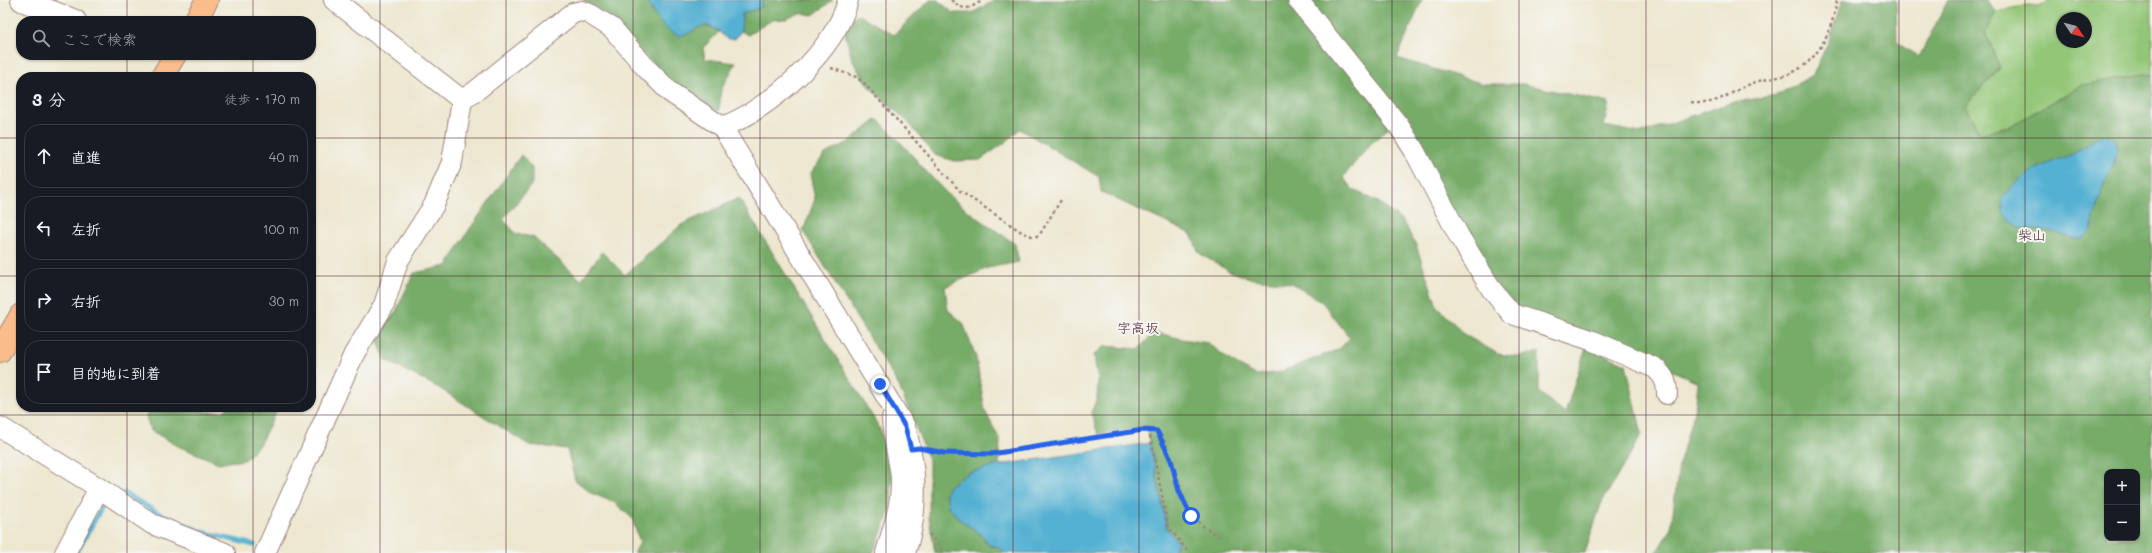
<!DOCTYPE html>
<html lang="ja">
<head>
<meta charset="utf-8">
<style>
	body { margin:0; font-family:Mali,"Klee One",sans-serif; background:#20242c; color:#f1f3f6 }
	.controls { position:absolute; right:12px; bottom:12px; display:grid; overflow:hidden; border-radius:8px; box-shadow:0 1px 3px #0004 }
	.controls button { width:36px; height:36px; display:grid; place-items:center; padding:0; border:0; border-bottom:1px solid #363941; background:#171b24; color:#f1f3f6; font:20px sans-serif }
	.compass { position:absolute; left:2056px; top:12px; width:36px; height:36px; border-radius:50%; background:#171b24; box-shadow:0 1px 3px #0004; rotate:125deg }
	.stop { position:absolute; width:12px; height:12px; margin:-9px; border:3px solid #2563eb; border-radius:50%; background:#fff }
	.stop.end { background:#2563eb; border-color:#fff; box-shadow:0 1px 4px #0008 }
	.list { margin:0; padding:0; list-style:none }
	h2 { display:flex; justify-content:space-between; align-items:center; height:52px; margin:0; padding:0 16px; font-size:17px }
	h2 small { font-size:13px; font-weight:400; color:#9ea1a6 }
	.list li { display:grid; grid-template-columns:26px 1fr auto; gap:12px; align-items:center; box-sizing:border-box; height:64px; margin:0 8px 8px; padding:0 8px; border:1px solid #363941; border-radius:16px }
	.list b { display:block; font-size:15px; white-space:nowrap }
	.list em { font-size:13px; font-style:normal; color:#9ea1a6 }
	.icon { flex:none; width:22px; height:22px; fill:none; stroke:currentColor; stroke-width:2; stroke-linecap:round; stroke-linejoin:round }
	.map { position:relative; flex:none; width:2152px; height:553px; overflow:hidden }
	.search { position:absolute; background:#171b24; box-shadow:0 1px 3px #0004; left:16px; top:16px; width:300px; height:44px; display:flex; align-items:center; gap:10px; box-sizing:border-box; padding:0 14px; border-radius:16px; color:#9ea1a6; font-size:15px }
	.panel { position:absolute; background:#171b24; box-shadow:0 1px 3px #0004; left:16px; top:72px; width:300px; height:340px; border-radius:16px }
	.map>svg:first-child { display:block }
	.green { fill:#93c677; stroke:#6e7251; fill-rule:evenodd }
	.forest { fill:#76ab68; stroke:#60654a; fill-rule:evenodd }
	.water { fill:#54b1d2; stroke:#4f687e }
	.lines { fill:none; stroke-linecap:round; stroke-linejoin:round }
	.stream { stroke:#54b1d2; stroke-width:5 }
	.minor-casing { stroke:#9c837d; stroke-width:22 }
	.tertiary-casing { stroke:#9c837d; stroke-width:24 }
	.primary-casing { stroke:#9c837d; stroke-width:24 }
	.path { stroke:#9c837d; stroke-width:2.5; stroke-dasharray:3 3; stroke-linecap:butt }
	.minor { stroke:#fff; stroke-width:20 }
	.tertiary { stroke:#fff; stroke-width:22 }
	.primary { stroke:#fabc8b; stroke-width:22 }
	.route { stroke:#2563eb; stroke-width:5 }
	.grid { fill:none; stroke:#4a1f2b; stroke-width:1; stroke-opacity:0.55 }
	.labels { text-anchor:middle; stroke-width:4; stroke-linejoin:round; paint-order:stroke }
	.quarter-label { font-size:14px; fill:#4a1f2b; stroke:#f6f6f2 }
</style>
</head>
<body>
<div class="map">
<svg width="2152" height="553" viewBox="0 0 2152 553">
	<rect width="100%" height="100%" fill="#f6f6f2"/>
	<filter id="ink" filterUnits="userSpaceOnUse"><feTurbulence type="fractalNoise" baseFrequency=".025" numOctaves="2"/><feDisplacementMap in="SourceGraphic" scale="8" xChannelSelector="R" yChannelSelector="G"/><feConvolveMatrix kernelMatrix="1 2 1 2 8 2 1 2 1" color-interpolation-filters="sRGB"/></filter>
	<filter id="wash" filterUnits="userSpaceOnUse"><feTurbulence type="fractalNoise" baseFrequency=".012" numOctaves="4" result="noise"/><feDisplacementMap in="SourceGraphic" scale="16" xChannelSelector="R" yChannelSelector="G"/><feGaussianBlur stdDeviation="0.9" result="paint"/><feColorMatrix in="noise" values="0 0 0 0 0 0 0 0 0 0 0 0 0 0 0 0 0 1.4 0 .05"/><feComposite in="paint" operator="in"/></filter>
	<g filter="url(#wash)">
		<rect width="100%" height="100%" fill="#ede7cf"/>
		<path class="green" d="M2052,0H2152V75L2144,74L2082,85L2011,126L1980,134L1965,106L2000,68L1985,32L1996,11L2029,5L2038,6ZM2062,18H2086V42H2062Z"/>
		<path class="forest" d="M582,0H647L652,11L683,35C697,28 704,21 719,32L703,48L705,59L736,63L721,90L719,111L700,104L677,87L595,7Z
			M762,0H833L813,15L800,13L786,19L772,20L748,35L741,31L742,14L762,7Z
			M930,0H938L953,13H972L995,0H1290L1391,125L1369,146L1343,177L1352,189L1380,203L1403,222L1416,245L1437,306L1465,335L1498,354L1518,357L1539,352V392L1565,414L1586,347L1626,364L1642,434L1601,504L1585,553H1173L1178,542L1167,529L1147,427L1098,434L1091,413L1097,398L1098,382L1094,355L1105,346L1139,349L1154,332L1182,339L1208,343L1231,361L1256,375L1277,373L1337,350L1350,338L1322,302L1291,283L1253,279L1229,271L1199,253L1191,234L1101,192L1099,177L1020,129L1006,142L980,160L954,161L935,155L908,122L868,86L852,60L844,29L849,19L859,15L894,35Z
			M1304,0H1422L1397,58L1484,84H1523L1609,103L1604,126L1641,133L1730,103L1777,95L1813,75L1831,35L1842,0H1896L1897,43L1919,57L1948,0H1985L1996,11L1985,33L2000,68L1965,106L1980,134L2011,126L2082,85L2144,74L2152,75V553H1656L1671,528L1679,465L1696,403L1698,382L1655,363L1513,310ZM2107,472H2137V538H2107Z
			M877,119C905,144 926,174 953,199C972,215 995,229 1015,244L1019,262L988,268L945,287L948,310L963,323L976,357L985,411L1000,440L999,465L968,473L959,519L973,527L990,546C997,546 1001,547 1004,553H935L929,518V460L899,386L803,231L815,199L810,174L825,154L849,142Z
			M521,155L532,168V184L503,219L516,234L533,237L581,280L602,252L625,275L681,225L739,198L879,427L893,465L890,511L873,553H634L640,543L632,518L615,503L591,493L575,480L567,449L529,445L439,388L385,360L376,336L395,313L414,273L447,266L467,233Z
			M152,407H197L205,412H223L228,407H279L259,445L245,460L219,463L180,447L150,430L146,416Z"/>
		<path class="water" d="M647,0H762V7L742,14L741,31L735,39H727C722,35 716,27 709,26C699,24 692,33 683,35C667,38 652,12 647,0Z
			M2105,134L2115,139L2117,150L2112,168L2103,187L2091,230L2083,238L2072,239L2055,232L2021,228L2009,220L2003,211L2002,198C2015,181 2033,170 2052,162C2059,159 2067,157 2073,154C2084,148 2093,139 2105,134Z
			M1150,443L1167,529L1178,542L1173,553H1004C1001,547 997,546 990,546L982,535L959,519L948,506L946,493L949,486L968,473L999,465Z"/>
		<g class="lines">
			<path class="stream" d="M124,493L158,513L202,532L254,545
				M76,553L107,498"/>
		</g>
	</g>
	<g filter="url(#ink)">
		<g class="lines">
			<g class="minor-casing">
				<path id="minor" d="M334,0L462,100
					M1298,0L1399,126L1414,150L1459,236L1492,290L1512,314L1591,340L1655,368C1664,376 1667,382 1667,394
					M462,100L473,93L573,13L582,11L590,14L612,28L646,68L670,92L722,127L905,427C917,468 919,513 905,553
					M722,127C769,110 836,50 848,0
					M0,427L99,488L152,524L225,553
					M65,553L99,488
					M265,553L354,354L384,305L398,261L434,205L452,162L462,100
					M886,553C893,528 902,504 901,478C899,458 893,438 892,418"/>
			</g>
			<g class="tertiary-casing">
				<path id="tertiary" d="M22,0L75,21"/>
			</g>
			<g class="primary-casing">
				<path id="primary" d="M195,21L207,0
					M162,77L175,55
					M0,351L21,315"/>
			</g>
			<path class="path" d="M951,0C965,12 969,9 983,0
				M831,68L856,77L864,83L960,191L1023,233L1035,237L1040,234L1061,200
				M1691,102C1713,107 1728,94 1748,85C1760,79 1774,79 1786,75C1819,64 1832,30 1837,0
				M1149,430L1157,431C1163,437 1166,446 1169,453C1186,494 1177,514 1222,538
				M929,449C1002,464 1076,436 1149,430L1168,526L1189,553
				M929,534L936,541L943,553"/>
			<use href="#minor" class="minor"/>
			<use href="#tertiary" class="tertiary"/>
			<use href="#primary" class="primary"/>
		</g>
	</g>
	<g class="lines" filter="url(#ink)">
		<path class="route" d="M880,384L905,427L911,449L919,448L944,453L991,454L1143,430L1157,431L1171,460L1179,491L1191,516"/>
	</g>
	<path class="grid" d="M127,0V21M253,0V21M380,0V553M506,0V553M633,0V553M760,0V553M886,0V553M1013,0V553M1139,0V553M1266,0V553M1392,0V553M1519,0V553M1646,0V553M1772,0V553M1899,0V553M2025,0V553M127,55V77M253,55V77M0,138H21M311,138H2152M0,276H21M311,276H2152M127,407V553M253,407V553M0,415H2152"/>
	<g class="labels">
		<g class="quarter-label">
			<text x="2032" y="240">柴山</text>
			<text x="1138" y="333">字高坂</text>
		</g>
	</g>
</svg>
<div class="controls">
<button>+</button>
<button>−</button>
</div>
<svg class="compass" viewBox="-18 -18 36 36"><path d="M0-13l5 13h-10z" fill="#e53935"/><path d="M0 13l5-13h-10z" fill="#9ea1a6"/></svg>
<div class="stop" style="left:1191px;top:516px"></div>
<div class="stop end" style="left:880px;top:384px"></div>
<div class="search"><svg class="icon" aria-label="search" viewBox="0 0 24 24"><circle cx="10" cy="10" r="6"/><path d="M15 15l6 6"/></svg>ここで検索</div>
<section class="panel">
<h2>3 分<small>徒歩 · 170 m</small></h2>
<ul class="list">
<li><svg class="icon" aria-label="ahead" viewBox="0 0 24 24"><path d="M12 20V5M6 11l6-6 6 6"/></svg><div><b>直進</b></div><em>40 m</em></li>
<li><svg class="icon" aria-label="left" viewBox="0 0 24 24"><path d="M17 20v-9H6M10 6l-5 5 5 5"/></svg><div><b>左折</b></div><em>100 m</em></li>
<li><svg class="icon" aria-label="right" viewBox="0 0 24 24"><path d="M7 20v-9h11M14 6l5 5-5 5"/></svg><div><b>右折</b></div><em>30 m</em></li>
<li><svg class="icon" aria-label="arrive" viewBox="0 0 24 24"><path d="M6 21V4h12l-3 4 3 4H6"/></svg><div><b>目的地に到着</b></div></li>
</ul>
</section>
</div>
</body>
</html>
